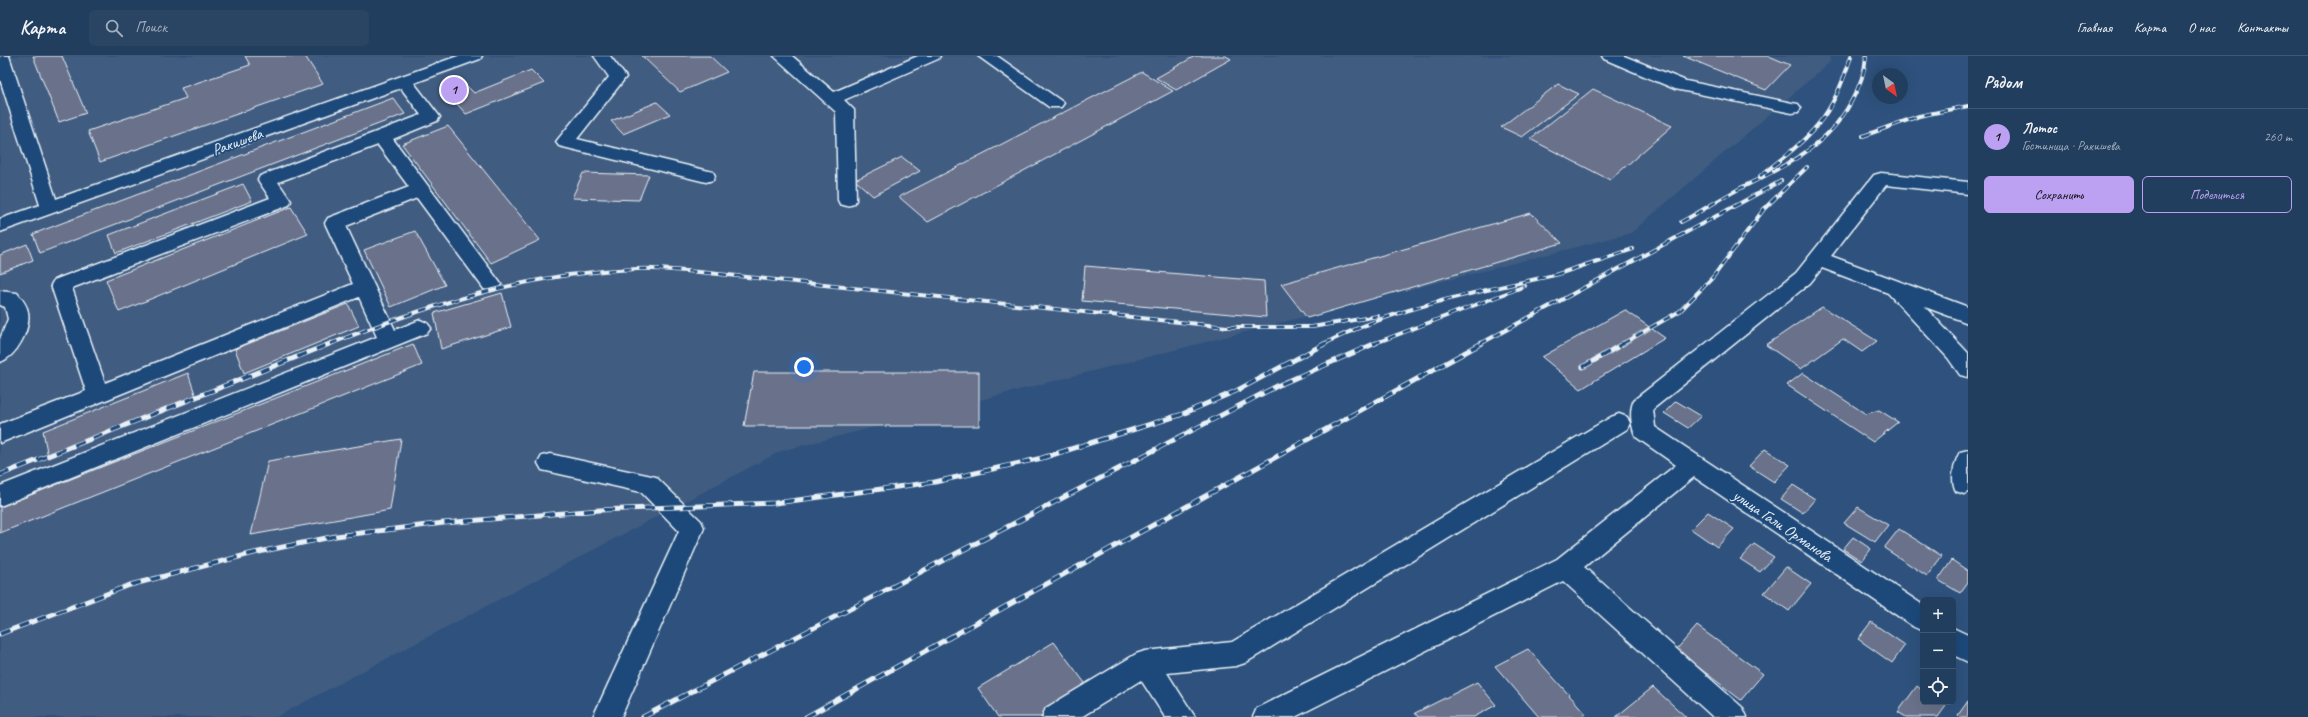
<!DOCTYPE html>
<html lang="ru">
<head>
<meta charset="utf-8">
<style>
	body { margin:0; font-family:Caveat,sans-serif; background:#2a4564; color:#f1f3f6 }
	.controls { position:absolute; right:12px; bottom:12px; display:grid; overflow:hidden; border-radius:6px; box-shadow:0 4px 16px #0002 }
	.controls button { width:36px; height:36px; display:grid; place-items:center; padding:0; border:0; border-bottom:1px solid #3f5773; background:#223e5e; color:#f1f3f6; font:20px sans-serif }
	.compass { position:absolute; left:1872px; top:12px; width:36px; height:36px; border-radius:50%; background:#223e5e; box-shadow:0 4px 16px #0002; rotate:147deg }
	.you { position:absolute; left:804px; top:311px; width:14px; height:14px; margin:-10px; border:3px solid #fff; border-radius:50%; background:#1a73e8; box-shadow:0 0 0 6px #1a73e833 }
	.badge { display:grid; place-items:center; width:26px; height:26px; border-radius:50%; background:#bca0f2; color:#111; font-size:13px; font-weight:700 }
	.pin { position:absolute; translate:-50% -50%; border:2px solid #fff; box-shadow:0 1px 4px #0006 }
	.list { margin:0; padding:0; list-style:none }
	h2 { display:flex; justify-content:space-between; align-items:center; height:52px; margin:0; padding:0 16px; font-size:17px }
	h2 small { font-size:13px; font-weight:400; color:#a2aebc }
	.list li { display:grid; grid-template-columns:26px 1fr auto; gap:12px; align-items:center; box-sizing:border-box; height:56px; padding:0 16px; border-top:1px solid #3f5773 }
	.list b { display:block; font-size:15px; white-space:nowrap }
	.list p { margin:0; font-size:13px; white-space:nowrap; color:#a2aebc }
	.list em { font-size:13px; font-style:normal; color:#a2aebc }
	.actions { display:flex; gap:8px; padding:12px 16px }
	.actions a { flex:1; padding:9px 0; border:1px solid #bca0f2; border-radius:6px; text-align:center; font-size:14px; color:#bca0f2 }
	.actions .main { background:#bca0f2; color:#111 }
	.icon { flex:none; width:22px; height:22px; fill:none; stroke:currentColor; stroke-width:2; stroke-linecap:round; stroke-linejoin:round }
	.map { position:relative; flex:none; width:1968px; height:661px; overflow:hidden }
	header { display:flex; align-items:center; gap:24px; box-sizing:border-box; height:56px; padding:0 20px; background:#223e5e; border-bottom:1px solid #3f5773 }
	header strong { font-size:19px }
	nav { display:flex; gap:22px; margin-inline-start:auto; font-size:14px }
	.search { width:280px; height:36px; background:#2a4564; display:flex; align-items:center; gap:10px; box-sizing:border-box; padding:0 14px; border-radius:6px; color:#a2aebc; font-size:15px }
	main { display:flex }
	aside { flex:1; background:#223e5e }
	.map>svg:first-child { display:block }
	.built { fill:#405c81 }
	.building { fill:#6a728b; stroke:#e8f1f8 }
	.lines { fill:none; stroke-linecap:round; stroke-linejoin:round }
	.minor-casing { stroke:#e8f1f8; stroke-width:3 }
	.minor { fill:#1f4a7a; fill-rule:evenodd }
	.rail-far1-casing { stroke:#e8f1f8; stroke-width:4 }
	.rail-casing { stroke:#e8f1f8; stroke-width:5 }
	.rail-far1 { stroke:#1f4a7a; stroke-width:2.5; stroke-dasharray:8; stroke-linecap:butt }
	.rail { stroke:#1f4a7a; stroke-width:3.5; stroke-dasharray:10; stroke-linecap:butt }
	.labels { text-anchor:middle; stroke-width:3.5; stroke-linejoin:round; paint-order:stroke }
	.street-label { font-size:16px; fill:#e8f1f8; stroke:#1f4a7a }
</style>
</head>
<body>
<header>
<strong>Карта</strong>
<div class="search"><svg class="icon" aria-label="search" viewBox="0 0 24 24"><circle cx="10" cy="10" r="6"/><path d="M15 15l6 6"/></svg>Поиск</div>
<nav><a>Главная</a><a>Карта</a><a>О нас</a><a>Контакты</a></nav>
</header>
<main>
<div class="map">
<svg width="1968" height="661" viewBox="0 0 1968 661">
	<rect width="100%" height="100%" fill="#2e527d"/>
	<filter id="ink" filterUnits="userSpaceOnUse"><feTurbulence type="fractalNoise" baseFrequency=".025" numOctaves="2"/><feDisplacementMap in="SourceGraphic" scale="8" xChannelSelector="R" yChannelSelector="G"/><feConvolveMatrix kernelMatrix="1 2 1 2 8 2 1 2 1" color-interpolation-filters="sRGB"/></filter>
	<g filter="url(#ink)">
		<path class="built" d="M0,0H1830V6L1631,177L781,395L276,661H0Z"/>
		<path class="building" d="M33,0H62L86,57L59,66Z
			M245,0H305L323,28L100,106L88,75L186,42L181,32L250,9Z
			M642,0H710L727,16L680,36Z
			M1195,0H1226L1231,3L1176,34L1156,22Z
			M1683,0H1769L1790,9L1766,34Z
			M531,14L544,27L466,58L442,31L461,24L474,37Z
			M1142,16L1173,35L928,166L899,141Z
			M1558,28L1579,38L1522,81L1501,71Z
			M1593,33L1672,70L1610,124L1530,83Z
			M393,42L405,58L40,197L33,178Z
			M657,46L670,58L623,78L611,65Z
			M448,70L540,184L491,207L402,88Z
			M902,101L920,115L873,140L855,124Z
			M583,117L649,119L639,144L572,142Z
			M243,128L252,145L116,197L109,179Z
			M291,151L308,178L119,256L106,224Z
			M1531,157L1562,187L1307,262L1281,228Z
			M415,175L445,229L391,251L364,194Z
			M27,188L33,204L0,217V199Z
			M1085,210L1264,225L1266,261L1082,245Z
			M502,237L511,271L441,293L434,257Z
			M348,248L359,270L244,317L235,293Z
			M1822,251L1877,285L1862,296L1843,283L1801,313L1766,289Z
			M1625,254L1665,282L1581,333L1542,301Z
			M413,288L422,309L0,477V451Z
			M754,316H979V370H744Z
			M188,317L196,341L48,401L43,375Z
			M1803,317L1866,358L1879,354L1898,366L1873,386L1787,329Z
			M1676,345L1701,360L1688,372L1664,357Z
			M401,383L390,454L251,479L268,405Z
			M1765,393L1790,409L1774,426L1749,410Z
			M1793,429L1815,443L1803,457L1781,443Z
			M1858,451L1888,469L1875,486L1844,467Z
			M1708,456L1734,473L1717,491L1691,473Z
			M1899,473L1942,500L1927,520L1884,492Z
			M1853,481L1871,493L1862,505L1843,493Z
			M1754,488L1774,501L1760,516L1740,503Z
			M1952,504L1968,515V526L1960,537L1938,524Z
			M1786,511L1811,528L1789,555L1764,537Z
			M1871,566L1905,589L1892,607L1858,583Z
			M1697,570L1763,618L1741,644L1676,594Z
			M1054,586L1091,635L1049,661H998L978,632Z
			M1528,593L1586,658L1580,661H1539L1495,610Z
			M1477,626L1496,649L1474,661H1418L1415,657Z
			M1917,630L1923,635V646H1939L1946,650L1938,661H1906L1898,656Z
			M1653,631L1686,661H1616Z
			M1968,645V661H1960L1958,659Z"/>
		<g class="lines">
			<g class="minor-casing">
				<path id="minor" d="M0,0H9L56,143L458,0H482L480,3L414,27L440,61L437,65L393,83L501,228L498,233L491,235L484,233L417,142L346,170L395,274L420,264L427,267L431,272L427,277L0,450V430L377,281L359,241L0,387V368L86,335L51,229L54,224L270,142L258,124L260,120L421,59L401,32L0,176V163L40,149L0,23ZM378,89L409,131L328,162L325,167L353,228L105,327L72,232L289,149L291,145L278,126Z
					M594,0H610L626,21L577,83L713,116L715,120L713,124L706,126L559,90L556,86L559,82L609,21Z
					M774,0H792L834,36L918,0H940L938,3L844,44L854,54L856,144L854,148L847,150L840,148L838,144L836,56Z
					M978,0H997L1064,47L1061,51H1049Z
					M1602,0H1624L1686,25L1792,47L1798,48L1801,52L1798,56L1792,57L1675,33L1604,3Z
					M1881,117L1968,126V138L1886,129L1831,200L1968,251V267L1925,251L1968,297V321L1960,319L1948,302L1888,237L1822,212L1810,227L1653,353L1655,371L1923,549V575L1914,571L1694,421L1584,511L1743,652L1747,661H1713L1563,525L1295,661H1253L1257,652L1557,503L1676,409L1636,381C1631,371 1629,354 1634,344L1796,217L1874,119Z
					M0,235L17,237C22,243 27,249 28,256C31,274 16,301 0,306V283L8,263L5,251L0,249Z
					M1619,358L1627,361L1630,367L1627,373L1245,607L1236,610L1167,617L1195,661H1165L1141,624L1081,661H1042L1046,652L1136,598L1145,595L1232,586L1611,361Z
					M1968,394V436L1964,438L1956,435C1950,424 1954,407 1960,396Z
					M550,398L656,421L701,465L704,472L621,661H593L679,475L641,436L542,414L538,407L542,400Z
					M1953,572L1968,579V606L1953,599Z"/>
			</g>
			<use href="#minor" class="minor"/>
			<g class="rail-far1-casing">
				<path id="rail-far1" d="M1863,80L1919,60L1968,50
					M1760,120C1811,80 1832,64 1851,0
					M1681,166C1700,156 1718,144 1737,134C1782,111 1826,93 1851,46C1859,32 1865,17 1866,0
					M1555,219L1633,193
					M330,288C428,249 532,216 638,213C658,212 679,215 699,216L1227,271H1312L1378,260
					M1324,288C1397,250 1479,236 1559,218
					M1373,288L1525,230
					M1480,288L1781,125
					M1622,288L1680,255L1713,221L1764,153L1807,111"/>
			</g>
			<g class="rail-casing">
				<path id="rail" d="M1583,311L1624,287
					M0,419L332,287
					M0,578L130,529L254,497L336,480L444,467L600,454L775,447L935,426L1042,402L1180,359L1236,335L1326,287
					M643,661L1279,329L1376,287
					M806,661L1482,287"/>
			</g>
			<use href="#rail-far1" class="rail-far1"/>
			<use href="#rail" class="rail"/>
		</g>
	</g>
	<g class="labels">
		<g class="street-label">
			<text transform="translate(237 85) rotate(-20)" y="6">Ракишева</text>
			<text transform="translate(1783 469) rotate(34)" y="6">улица Гали Орманова</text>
		</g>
	</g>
</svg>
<div class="controls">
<button>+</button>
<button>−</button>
<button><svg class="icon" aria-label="locate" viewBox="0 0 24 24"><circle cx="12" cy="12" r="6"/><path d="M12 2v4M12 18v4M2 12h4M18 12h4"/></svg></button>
</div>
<svg class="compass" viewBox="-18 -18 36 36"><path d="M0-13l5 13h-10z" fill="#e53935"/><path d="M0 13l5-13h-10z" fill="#a2aebc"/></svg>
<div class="you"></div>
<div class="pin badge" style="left:454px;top:34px">1</div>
</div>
<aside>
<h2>Рядом<small></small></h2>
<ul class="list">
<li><span class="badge">1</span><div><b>Лотос</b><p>Гостиница · Ракишева</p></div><em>260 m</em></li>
</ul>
<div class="actions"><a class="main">Сохранить</a><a>Поделиться</a></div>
</aside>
</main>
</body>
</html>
